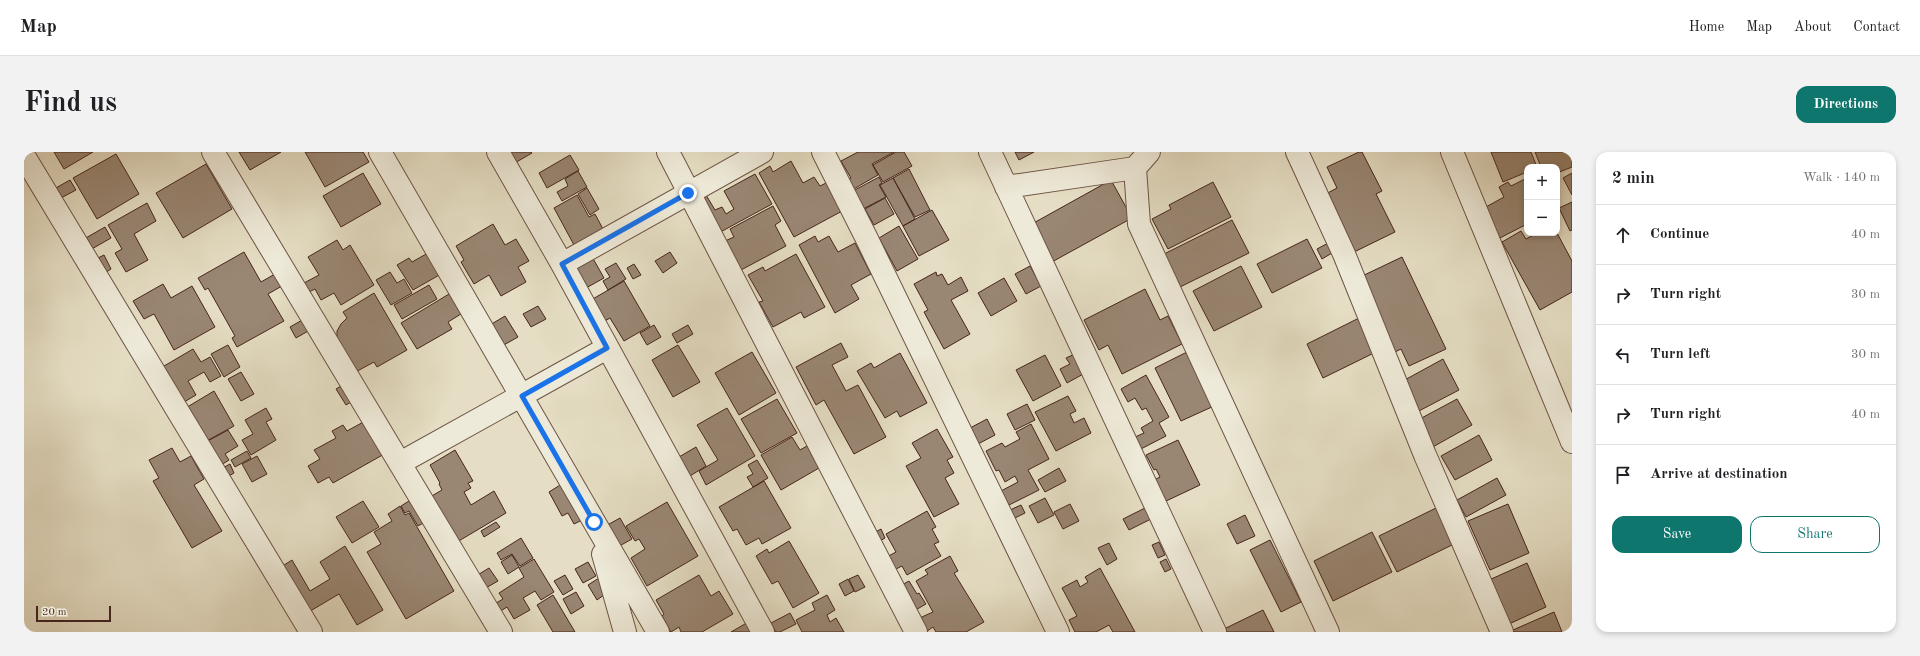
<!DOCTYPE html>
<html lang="en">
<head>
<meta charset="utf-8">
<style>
	body { margin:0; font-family:"Old Standard TT",serif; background:#f2f2f2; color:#202124 }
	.controls { position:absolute; right:12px; top:12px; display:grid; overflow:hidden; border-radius:8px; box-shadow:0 2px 6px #0003 }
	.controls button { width:36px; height:36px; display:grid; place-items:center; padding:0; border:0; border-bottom:1px solid #e0e0e0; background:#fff; color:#202124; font:20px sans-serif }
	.scale { position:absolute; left:12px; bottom:10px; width:75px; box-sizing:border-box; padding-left:4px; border:2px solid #47261b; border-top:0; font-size:11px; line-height:14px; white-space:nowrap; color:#47261b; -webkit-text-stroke:3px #eeead9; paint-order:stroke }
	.stop { position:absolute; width:12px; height:12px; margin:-9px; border:3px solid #1a73e8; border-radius:50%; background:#fff }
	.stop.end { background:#1a73e8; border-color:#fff; box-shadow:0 1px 4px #0008 }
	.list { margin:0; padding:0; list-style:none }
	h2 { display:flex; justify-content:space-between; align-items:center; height:52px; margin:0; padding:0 16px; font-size:17px }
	h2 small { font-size:13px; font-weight:400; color:#757577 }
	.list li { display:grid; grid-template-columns:26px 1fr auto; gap:12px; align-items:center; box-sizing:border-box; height:60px; padding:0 16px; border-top:1px solid #e0e0e0 }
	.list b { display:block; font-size:15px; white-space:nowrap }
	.list em { font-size:13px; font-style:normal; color:#757577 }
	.actions { display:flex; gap:8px; padding:12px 16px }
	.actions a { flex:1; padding:9px 0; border:1px solid #0f766e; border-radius:12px; text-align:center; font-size:14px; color:#0f766e }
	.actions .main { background:#0f766e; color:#fff }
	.icon { flex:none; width:22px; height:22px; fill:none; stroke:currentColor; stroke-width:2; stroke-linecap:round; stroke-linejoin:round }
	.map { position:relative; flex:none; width:1548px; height:480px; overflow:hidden; border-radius:12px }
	header { display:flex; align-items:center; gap:24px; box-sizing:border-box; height:56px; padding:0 20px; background:#fff; border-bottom:1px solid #e0e0e0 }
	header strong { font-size:19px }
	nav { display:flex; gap:22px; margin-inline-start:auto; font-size:14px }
	.intro { display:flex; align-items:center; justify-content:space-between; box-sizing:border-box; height:96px; padding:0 24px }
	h1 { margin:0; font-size:28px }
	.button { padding:10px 18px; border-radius:12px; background:#0f766e; color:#fff; font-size:14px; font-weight:700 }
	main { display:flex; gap:24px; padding:0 24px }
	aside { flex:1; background:#fff; border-radius:12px; box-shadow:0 2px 6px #0003 }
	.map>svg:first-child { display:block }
	.building { fill:#998673; stroke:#47261b }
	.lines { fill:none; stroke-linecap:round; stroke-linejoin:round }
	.street-casing { stroke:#6e5445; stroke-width:24 }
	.street { stroke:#eeead9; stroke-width:22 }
	.route { stroke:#1a73e8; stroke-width:5 }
</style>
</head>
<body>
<header>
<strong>Map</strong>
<nav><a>Home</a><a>Map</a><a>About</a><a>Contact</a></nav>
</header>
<div class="intro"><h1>Find us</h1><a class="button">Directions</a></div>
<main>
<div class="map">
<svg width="1548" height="480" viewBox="0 0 1548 480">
	<rect width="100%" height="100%" fill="#e5dec4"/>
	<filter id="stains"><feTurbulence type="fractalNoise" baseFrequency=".005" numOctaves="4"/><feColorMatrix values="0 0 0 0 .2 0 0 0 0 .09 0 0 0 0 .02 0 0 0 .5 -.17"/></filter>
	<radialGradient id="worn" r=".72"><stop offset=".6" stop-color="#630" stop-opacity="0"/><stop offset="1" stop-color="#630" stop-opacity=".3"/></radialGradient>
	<path class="building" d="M30,0H69L40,17Z
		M215,0H257L226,18Z
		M281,0H339L345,10L301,35Z
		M483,0H507L508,1L489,12Z
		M834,0H870L848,12L854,23L828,38L823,28L827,26L817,9Z
		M872,0H880L888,14L859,30L849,13Z
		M991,0H1010L995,8Z
		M1335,0H1338L1358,39L1352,42L1371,80L1328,101L1300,43L1313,36L1303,15Z
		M1467,0H1507L1513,15H1503V20L1479,30Z
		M1511,0H1548V15L1533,21V15H1517Z
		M92,2L115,42L73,67L49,26Z
		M546,3L555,18L523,36L515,21Z
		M767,9L779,31L790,25L796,34L804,30L820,58L770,85L735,21L746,14L749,20Z
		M182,12L208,57L159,86L132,41Z
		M885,17L906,58L891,65L869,26Z
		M554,19L563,35L538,49L533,40L544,34L541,27Z
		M339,21L357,52L317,75L299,44Z
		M1548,21V43L1539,26Z
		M731,22L748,52L691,83L672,49L682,43L691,58L698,55L702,62L710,57L700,39Z
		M855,25L858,31L855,33L862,45L839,57L829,39Z
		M869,26L891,67L879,74L856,33Z
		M1501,27L1503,32V72L1476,86L1460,56L1480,45L1475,35L1484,30L1487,34Z
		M46,28L52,38L35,47L30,37Z
		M1087,28L1108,66L1026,111L1006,73Z
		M1189,30L1207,65L1144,97L1128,67L1147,57L1145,53Z
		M563,36L575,57L566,63L554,42Z
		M553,43L565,65L571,62L579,77L550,93L530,56Z
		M861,46L870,62L850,73L841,57Z
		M1548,50V78L1546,79L1535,56Z
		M123,51L132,69L110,82L124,108L102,120L91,101L98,97L84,73Z
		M749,54L757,69L751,73L762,94L717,118L701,89L710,85L706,77Z
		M908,58L925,88L895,104L879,74Z
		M1208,68L1225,101L1156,135L1140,102Z
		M469,72L481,93L492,87L505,109L494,115L502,130L477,144L465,123L450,132L437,110L440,108L432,94Z
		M875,74L894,107L873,119L855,86Z
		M81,75L87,86L66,98L60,87Z
		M1497,79L1502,87L1513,81H1533L1548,109V140L1516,158L1478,90Z
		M791,84L794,90L805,84L814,100L831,91L847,122L827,133L835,147L811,161L775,93Z
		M1283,87L1298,116L1248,141L1233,112Z
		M313,88L319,98L326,93L350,133L317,153L310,141L297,148L291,137L285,140L280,131L295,123L284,105Z
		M1308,89L1313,98L1298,107L1293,97Z
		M220,100L237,130L251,122L258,134L244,142L260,169L213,195L208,186L211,184L184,136L181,138L174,126Z
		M646,100L653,111L639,121L631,109Z
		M404,101L417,122L389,138L373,113L385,106L388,110Z
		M772,102L801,155L780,166L777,160L749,175L735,150L739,149L724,123L739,115L741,119Z
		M80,103L87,117L81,121L72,107Z
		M567,103L580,126L562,136L549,113Z
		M1378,105L1422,197L1385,214L1377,197L1369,201L1334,126Z
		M592,111L602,127L584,138L579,129L586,125L581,117Z
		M610,112L617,123L609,127L603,116Z
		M1006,114L1017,134L1002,142L991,122Z
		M1217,114L1238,155L1190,179L1169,139Z
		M366,120L373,131L380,127L388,141L367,153L352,128Z
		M912,120L913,124L918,122L924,133L937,125L944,139L927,148L946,182L920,197L900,160L904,158L890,132Z
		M980,126L993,149L967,164L954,141Z
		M600,129L626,174L600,189L586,166L579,170L567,148Z
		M139,132L147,146L168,134L191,175L150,198L130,162L120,167L109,149Z
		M405,133L413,147L378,167L370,153Z
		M1121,137L1136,168L1144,164L1158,192L1098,222L1084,193L1075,198L1060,168Z
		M350,141L383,198L353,215L350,210L328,222L313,186V179L317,172L323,166L319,160Z
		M425,142L437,162L424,170L428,177L393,197L377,171Z
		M514,154L522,167L507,175L499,162Z
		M481,164L494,185L478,194L466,173Z
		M1337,165L1354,199L1299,226L1283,192Z
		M280,167L286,178L272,186L266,175Z
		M630,173L637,185L623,193L616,181Z
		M664,173L669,182L653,191L648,182Z
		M817,191L824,205L808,213L822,239L834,233L862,285L830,302L800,248L792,253L772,215Z
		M204,193L216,215L200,225L187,202Z
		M654,193L676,230L649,245L628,208Z
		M169,197L177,210L186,205L197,224L186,230L180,220L164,229L172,243L155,253L135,217Z
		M728,200L752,241L715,263L691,221Z
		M1163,200L1190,254L1157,269L1131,216Z
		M876,201L903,251L876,265L873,259L861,266L833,219L847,211L850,216Z
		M1053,201L1063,220L1043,231L1036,217L1046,212L1042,206Z
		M1021,203L1037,234L1009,249L992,218Z
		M1419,207L1435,238L1393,260L1377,230Z
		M217,220L230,242L217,249L204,227Z
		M1122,223L1145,265L1135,271L1142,284L1115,298L1109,286L1120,281L1117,276L1129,269L1122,256L1118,258L1111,246L1104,250L1097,237Z
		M322,231L332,247L322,253L312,237Z
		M190,239L210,274L179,291L160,257Z
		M1044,244L1052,259L1046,262L1050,271L1060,266L1067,281L1032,299L1011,260Z
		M753,247L773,281L737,301L717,267Z
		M1433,247L1448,273L1407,296L1392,269Z
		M1003,252L1011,268L991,278L983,262Z
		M242,256L248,267L242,270L252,288L227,303L218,288L229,282L221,268Z
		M703,256L731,304L682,333L675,319L694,308L673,273Z
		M963,267L971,283L954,292L946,276Z
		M343,268L362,301L309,331L305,325L294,331L284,314L296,307L290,298L312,286L308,279L319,273L323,279Z
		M1007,272L1025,307L1004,318L1015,338L985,353L977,339L994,330L991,324L981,330L975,318L972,319L962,299L978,291L981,295L996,287L992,280Z
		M913,277L929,305L923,308L930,321L921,326L935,352L910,365L882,314L897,306L888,291Z
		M204,278L214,294L201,302L205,308L194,315L180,291Z
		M1455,283L1468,308L1431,328L1417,304Z
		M768,285L776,298L783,294L795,316L757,338L737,303Z
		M1154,288L1176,333L1140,350L1130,328L1136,325L1132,317L1130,318L1122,303Z
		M672,295L682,314L666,324L655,305Z
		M148,296L156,310L167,304L180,327L170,333L198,379L168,396L129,329L135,326L125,308Z
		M431,298L449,329L444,331L447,336L440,340L447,353L470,339L482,361L433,390L401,348L418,338L415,332L416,331L406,313Z
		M223,299L227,306L211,315L207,308Z
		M233,304L243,322L228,330L218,312Z
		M733,308L744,326L729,335L723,325L729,322L724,313Z
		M206,312L210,321L200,327L195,318Z
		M1035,316L1042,329L1021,340L1014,328Z
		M1473,326L1482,343L1442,365L1433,348Z
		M740,329L767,376L738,392L735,386L722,393L713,377L709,379L695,355Z
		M541,330L562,366L550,372L544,361L538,364L525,340Z
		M393,344L406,367L394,374L385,359L381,361L377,354Z
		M1021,346L1030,363L1014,371L1005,354Z
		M339,349L355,375L328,391L312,365Z
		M643,350L674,404L623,434L607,406L621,397L615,387L611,389L602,374Z
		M1046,352L1055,369L1039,377L1030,360Z
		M1484,352L1505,401L1466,418L1444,369Z
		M997,353L1001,361L991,366L986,358Z
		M376,354L381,363L385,361L430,439L382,467L343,400L357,392L350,380L368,369L364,362Z
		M1123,355L1129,366L1105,378L1099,367Z
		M1412,356L1430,392L1373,420L1355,384Z
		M903,359L912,375L908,377L915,390L910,392L917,404L883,423L878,414L866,420L859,407L872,400L862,382Z
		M1221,363L1231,384L1213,392L1203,372Z
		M596,366L608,387L590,397L578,376Z
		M472,370L476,375L460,385L457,379Z
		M857,377L861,386L851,392L846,383Z
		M1348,380L1368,420L1309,449L1290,409Z
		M497,386L509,406L496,414L488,402L477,408L473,401Z
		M1246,388L1277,450L1257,460L1226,398Z
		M765,389L795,441L769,456L754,429L748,432L732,404L743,397L745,401Z
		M1135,390L1141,403L1134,406L1128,393Z
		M1085,391L1093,407L1083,413L1074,396Z
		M321,394L359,458L333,473L315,442L283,461L257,415L268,408L286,439L306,427L296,410Z
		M488,403L495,415L484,422L477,410Z
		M926,404L934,419L930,421L960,470L942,480H912L909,475L902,480L889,469L909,460L892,429L904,422L901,418Z
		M510,407L530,440L517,448L511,439L499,446L506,458L490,467L483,455L472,462L467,454L479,447L475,441L500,425L495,416Z
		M1142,407L1147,417L1141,420L1136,410Z
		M564,410L572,424L559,431L551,417Z
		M1503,411L1522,455L1485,472L1465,428Z
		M465,416L474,429L460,437L452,424Z
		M1076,416L1111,480H1089L1085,473L1072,480H1051L1045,468L1053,464L1038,436L1053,428L1056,435L1064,430L1061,425Z
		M541,423L549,437L539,443L530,429Z
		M675,423L687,444L695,439L709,462L678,480H657L655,475L647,480L638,464L640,462L632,448Z
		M834,423L841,435L831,440L825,427Z
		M575,426L584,440L573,448L564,433Z
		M824,427L830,439L821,444L815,432Z
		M885,429L893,442L895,441L902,452L888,460L874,435Z
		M552,440L560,454L547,462L539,447Z
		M529,443L551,480H529L513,453Z
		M803,443L811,458L803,463L806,470L812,466L820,480H778L772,468L791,458L788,451Z
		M1239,458L1250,480H1201L1200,477Z
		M1530,460L1538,480H1490L1489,478Z
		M766,461L772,472L756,480H752L747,471Z
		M726,469L733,480H707Z"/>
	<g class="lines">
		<g class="street-casing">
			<path id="street" d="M189,0L477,480
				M356,0L634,480
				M474,0L538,112L739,480
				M644,0L892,480
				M799,0L842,85L1034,480
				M966,0L1191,480
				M1273,0L1320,102L1401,303L1478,480
				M1428,0L1548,290
				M0,4L287,480
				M1111,16L1115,72L1304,480
				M982,35L1111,16L1125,0
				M538,112L738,0
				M376,311L583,196
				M579,402L601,480"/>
		</g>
		<use href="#street" class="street"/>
	</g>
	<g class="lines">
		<path class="route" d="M570,370L498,244L583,196L538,112L664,41"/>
	</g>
	<rect width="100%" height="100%" filter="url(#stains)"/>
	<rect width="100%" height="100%" fill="url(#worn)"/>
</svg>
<div class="controls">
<button>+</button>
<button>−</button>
</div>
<div class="scale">20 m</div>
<div class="stop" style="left:570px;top:370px"></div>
<div class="stop end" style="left:664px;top:41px"></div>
</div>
<aside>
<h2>2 min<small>Walk · 140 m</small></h2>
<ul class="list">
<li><svg class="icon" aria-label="ahead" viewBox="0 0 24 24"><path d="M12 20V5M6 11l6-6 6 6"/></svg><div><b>Continue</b></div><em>40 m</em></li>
<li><svg class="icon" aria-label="right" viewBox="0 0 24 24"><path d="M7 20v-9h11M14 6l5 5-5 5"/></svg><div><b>Turn right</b></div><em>30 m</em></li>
<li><svg class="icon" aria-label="left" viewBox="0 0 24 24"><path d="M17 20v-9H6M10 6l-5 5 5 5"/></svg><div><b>Turn left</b></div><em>30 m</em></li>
<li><svg class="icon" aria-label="right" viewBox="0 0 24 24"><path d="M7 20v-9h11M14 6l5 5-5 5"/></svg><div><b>Turn right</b></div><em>40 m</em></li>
<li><svg class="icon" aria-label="arrive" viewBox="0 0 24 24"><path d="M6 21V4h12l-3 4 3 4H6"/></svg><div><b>Arrive at destination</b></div></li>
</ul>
<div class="actions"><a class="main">Save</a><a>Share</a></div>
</aside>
</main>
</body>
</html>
